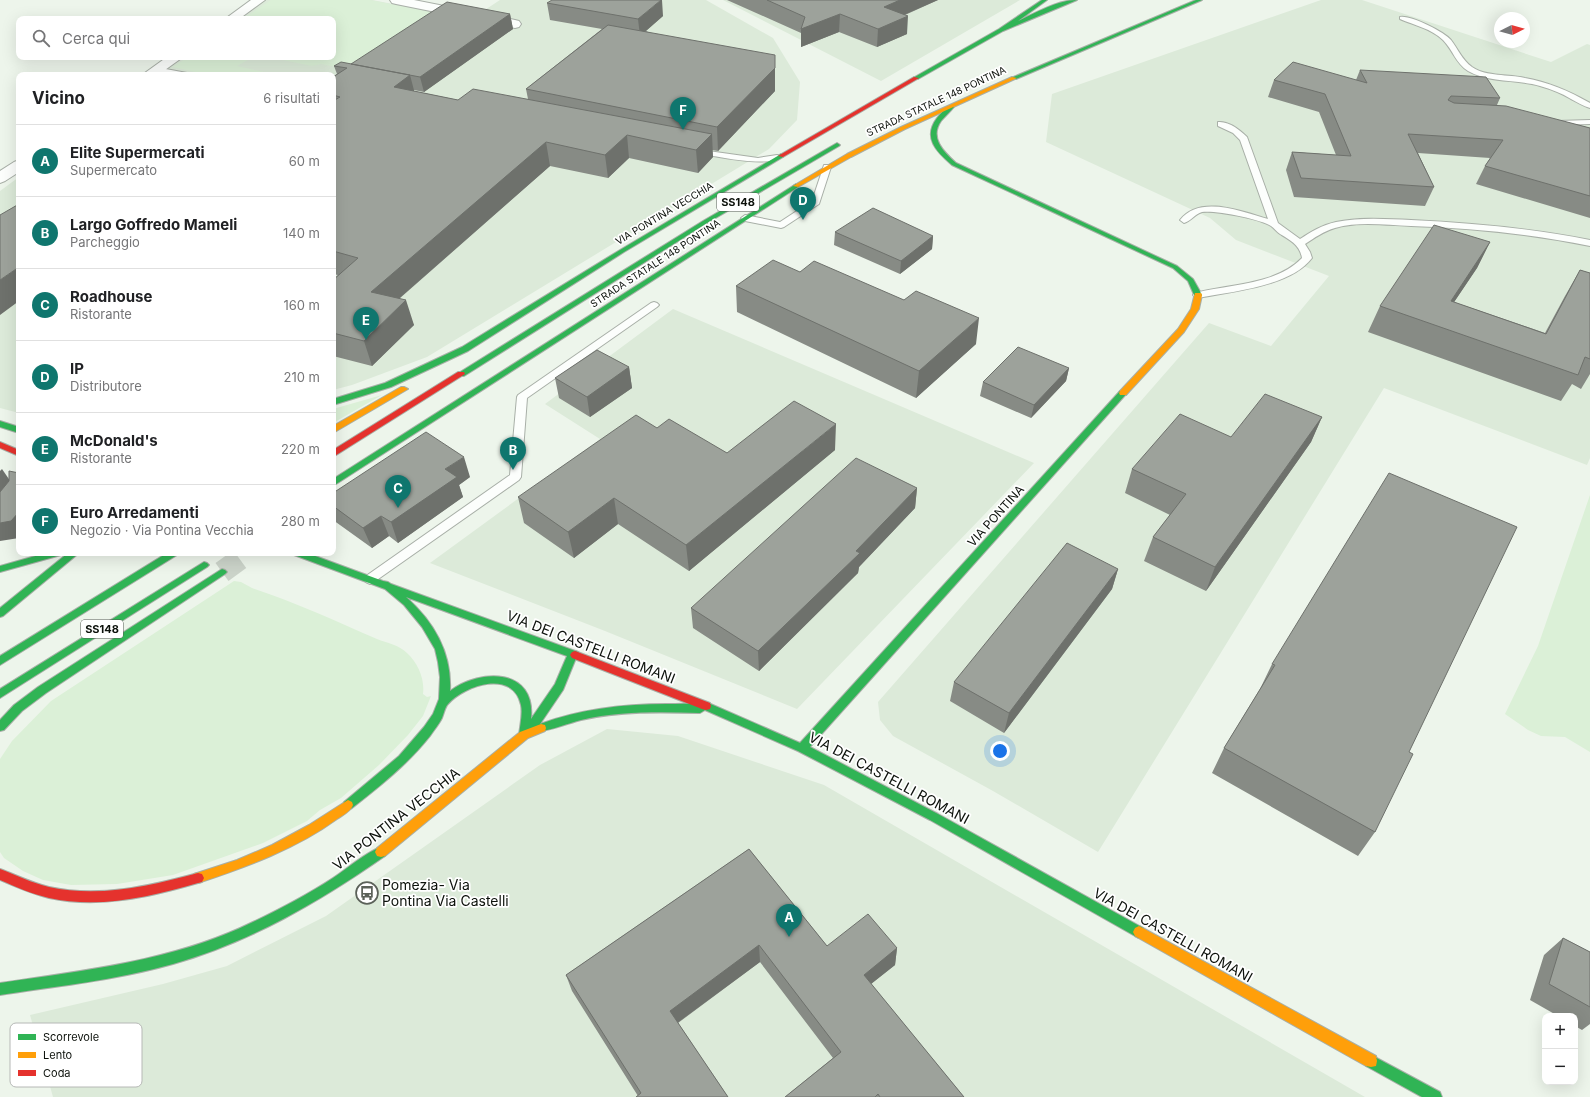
<!DOCTYPE html>
<html lang="it">
<head>
<meta charset="utf-8">
<style>
	body { margin:0; font-family:Inter,sans-serif; background:#f6f6f6; color:#202124 }
	.controls { position:absolute; right:12px; bottom:12px; display:grid; overflow:hidden; border-radius:8px; box-shadow:0 4px 16px #0002 }
	.controls button { width:36px; height:36px; display:grid; place-items:center; padding:0; border:0; border-bottom:1px solid #e0e0e0; background:#fff; color:#202124; font:20px sans-serif }
	.compass { position:absolute; left:1494px; top:12px; width:36px; height:36px; border-radius:50%; background:#fff; box-shadow:0 4px 16px #0002; rotate:84deg }
	.you { position:absolute; left:1000px; top:751px; width:14px; height:14px; margin:-10px; border:3px solid #fff; border-radius:50%; background:#1a73e8; box-shadow:0 0 0 6px #1a73e833 }
	.badge { display:grid; place-items:center; width:26px; height:26px; border-radius:50%; background:#0f766e; color:#fff; font-size:13px; font-weight:700 }
	.pin { position:absolute; translate:-50% -33px; filter:drop-shadow(0 1px 2px #0008) }
	.pin::after { content:''; position:absolute; top:21px; width:14px; height:12px; background:inherit; clip-path:polygon(0 0,100% 0,50% 100%) }
	.list { margin:0; padding:0; list-style:none }
	h2 { display:flex; justify-content:space-between; align-items:center; height:52px; margin:0; padding:0 16px; font-size:17px }
	h2 small { font-size:13px; font-weight:400; color:#757577 }
	.list li { display:grid; grid-template-columns:26px 1fr auto; gap:12px; align-items:center; box-sizing:border-box; height:72px; padding:0 16px; border-top:1px solid #e0e0e0 }
	.list b { display:block; font-size:15px; white-space:nowrap }
	.list p { margin:0; font-size:13px; white-space:nowrap; color:#757577 }
	.list em { font-size:13px; font-style:normal; color:#757577 }
	.icon { flex:none; width:22px; height:22px; fill:none; stroke:currentColor; stroke-width:2; stroke-linecap:round; stroke-linejoin:round }
	.map { position:relative; flex:none; width:1590px; height:1097px; overflow:hidden }
	.search { position:absolute; background:#fff; box-shadow:0 4px 16px #0002; left:16px; top:16px; width:320px; height:44px; display:flex; align-items:center; gap:10px; box-sizing:border-box; padding:0 14px; border-radius:8px; color:#757577; font-size:15px }
	.panel { position:absolute; background:#fff; box-shadow:0 4px 16px #0002; left:16px; top:72px; width:320px; height:484px; border-radius:8px }
	.map>svg:first-child { display:block }
	.built { fill:#dcead9 }
	.green { fill:#dbf0d7 }
	.lines { fill:none; stroke-linecap:round; stroke-linejoin:round }
	.highway-tunnel { stroke:#cbd3c9; stroke-width:22; stroke-dasharray:22 11; stroke-linecap:butt }
	.lane-casing { stroke:#a8afa7; stroke-width:2 }
	.street-casing { stroke:#a8afa7; stroke-width:2 }
	.fast-casing { stroke:#a8afa7; stroke-width:2 }
	.slow-casing { stroke:#a8afa7; stroke-width:2 }
	.jam-casing { stroke:#a8afa7; stroke-width:2 }
	.lane { fill:#fcfefc; fill-rule:evenodd }
	.street { fill:#fcfefc; fill-rule:evenodd }
	.fast { fill:#30b455; fill-rule:evenodd }
	.slow { fill:#ff9f0a; fill-rule:evenodd }
	.jam { fill:#e5322d; fill-rule:evenodd }
	.wall { fill:#878b85 }
	.shaded-wall { fill:#6e716c }
	.building { fill:#9da29b; stroke:#6e716c }
	.labels { text-anchor:middle; stroke-width:3.5; stroke-linejoin:round; paint-order:stroke }
	.far-street-label { font-size:10px; fill:#0c110b; stroke:#fff }
	.shield { fill:#fff; stroke:#555854; stroke-width:1 }
	.shield-label { font-size:11px; font-weight:bold; fill:#0c110b }
	.street-label { font-size:12px; fill:#0c110b; stroke:#fff }
	.near-street-label { font-size:14px; fill:#0c110b; stroke:#fff }
	.near-poi-label { font-size:14px; fill:#0c110b; stroke:#fff; text-anchor:start }
	.key { fill:#fff; stroke:#b6b8b6; stroke-width:1 }
	.key-label { font-size:11px; fill:#0c110b }
</style>
</head>
<body>
<div class="map">
<svg width="1590" height="1097" viewBox="0 0 1590 1097">
	<rect width="100%" height="100%" fill="#edf5eb"/>
	<path class="built" d="M265,0H372L471,19L500,0H706L773,38L800,82L797,120L769,149L427,357L352,385L333,390V75H157L182,57H333V19H238Z
		M723,0H1020L881,81Z
		M1321,0H1362L1551,62L1587,44L1590,45V458L1587,465L1384,388L1098,852L993,791L893,736L880,720L878,702L1209,323L1271,346L1329,276L1236,240L1210,218L1046,142L1052,94Z
		M19,177V413L0,408V191Z
		M673,309L1034,463L797,709L605,631L430,563L600,439L545,404Z
		M607,729L678,736L824,785L1365,1097H53L30,1015L163,984L227,966L326,916L540,765Z"/>
	<path class="green" d="M271,0H370L437,13L363,72L321,64L312,66L268,57H333V19H243Z
		M188,57H253L237,66L277,75H209L173,67Z
		M382,395L333,423V409Z
		M1590,495V752L1565,737L1541,736L1528,730L1505,714L1538,646Z
		M234,581L241,582L252,588C295,602 336,621 377,639C387,643 399,645 407,653C418,663 425,679 423,694L427,697L431,696L423,716L408,735L379,765L341,798L320,810L307,821L263,843L173,875L117,884L71,885L43,880L23,871L4,858L0,852V759L12,741L51,701Z"/>
	<g class="lines">
		<path class="highway-tunnel" d="M222,572L248,553"/>
		<g class="lane-casing">
			<path id="lane" d="M1400,17C1411,15 1444,32 1451,40C1458,49 1462,60 1472,67C1487,77 1508,74 1525,78C1548,82 1569,91 1590,103V108C1583,106 1577,102 1571,99C1561,93 1551,89 1540,86C1517,79 1489,83 1468,71C1456,64 1453,50 1443,40C1432,29 1414,25 1400,19Z
				M155,67L187,73L191,75C180,75 163,76 154,69Z
				M1590,120V124L1557,125L1553,123L1557,121Z
				M1218,122C1229,121 1240,130 1247,137L1278,223L1300,239C1311,232 1322,225 1336,222C1361,217 1386,219 1411,220C1472,223 1531,228 1590,240V246C1531,234 1471,228 1411,226C1386,225 1359,221 1335,228C1324,231 1314,238 1305,244L1310,252L1312,258C1290,287 1232,291 1198,298L1195,297L1193,295L1195,293C1230,284 1276,285 1302,258C1300,245 1290,240 1280,234C1277,232 1274,228 1271,226C1260,219 1215,210 1202,212C1195,214 1191,221 1184,223L1180,220C1200,194 1243,212 1268,219L1240,140L1233,133L1218,126Z
				M694,149L758,158L777,155L781,157C768,168 714,156 697,153H694Z
				M824,165H830L831,167L819,204L784,227L781,228L745,221L741,218L745,215L780,222L812,201Z
				M654,302L657,303L659,305L657,307L527,398L521,477L519,480L374,582L370,584L366,582L364,579L366,576L510,475L517,397L518,395L651,303Z"/>
		</g>
		<g class="street-casing">
			<path id="street" d="M251,0H265L239,19H225Z
				M390,0H414L515,20L519,21L521,24L519,27L515,28L396,4L392,3Z
				M167,57H183L158,75H142Z
				M19,160V172L5,181L0,183V171L14,162Z"/>
		</g>
		<g class="fast-casing">
			<path id="fast" d="M1042,0H1047L1018,21C1036,13 1057,0 1077,0L1003,31L918,79L913,78L999,29Z
				M1196,0H1202L1016,79L1011,78Z
				M951,105L954,107C950,112 945,116 941,121C929,138 944,152 956,163L1177,266L1193,279L1202,295L1201,297H1195L1188,281L1173,268L952,165C937,152 922,138 937,118C941,113 946,108 951,105Z
				M837,143L840,145L839,146L707,223L464,376H458L457,374L703,221Z
				M781,154L783,155V157L624,252L468,351L391,387L333,405V399L385,383L462,347L620,250Z
				M796,184L799,186L798,187L333,486V479Z
				M1120,391H1123L1127,393L810,747L938,814L1143,928L1145,932L1143,936L1139,938L1135,936L930,820L798,751L705,710L700,713C660,712 620,711 581,720C572,722 544,733 537,731L536,729C532,734 528,741 520,738L519,735C520,725 523,714 521,705C513,669 465,685 448,704C445,707 444,713 442,718C439,724 434,730 430,736C408,764 380,786 352,808L348,810L344,808L343,805L344,802L399,756L424,727L433,714L439,699L440,677L438,662L435,649L422,627L404,605L385,589L294,555L292,553H307L383,581L388,582L391,584L578,652L580,655L576,658L563,690L540,724C581,709 623,704 667,704C678,704 690,703 701,705L702,703L706,702L800,743ZM406,597L567,656L555,684L531,719C536,668 481,668 450,691C452,653 434,622 406,597Z
				M0,421L19,427V433L0,427Z
				M46,553H63L61,555L0,572V566Z
				M68,553H79L3,616L0,617V608Z
				M167,553H179L177,555L0,665V656Z
				M204,562L207,563L209,565L207,567L0,698V689Z
				M222,569L225,570L227,572L225,574L46,693L22,711L4,730L0,731V720L14,705L38,687Z
				M381,847L385,848L387,852L385,856C319,902 250,942 173,964C117,980 58,986 0,995V983C86,970 174,961 253,922C280,909 307,895 333,878C347,869 366,852 381,847Z
				M1371,1055L1440,1092L1442,1097H1422L1366,1066L1365,1061L1366,1056Z"/>
		</g>
		<g class="slow-casing">
			<path id="slow" d="M1012,77L1017,78L905,129L851,157L798,187L793,186L847,154L901,127Z
				M1195,293H1201L1202,295L1199,309L1184,332L1126,395H1120L1119,393L1120,391L1178,329L1191,309Z
				M401,387H404L408,389L333,433V426Z
				M541,724L545,725L546,728L545,731L528,738L385,856L381,857L377,856L375,852L377,848L520,732Z
				M348,800L352,802L353,805C351,811 343,815 337,819C296,849 246,867 198,883L194,882L192,878L194,874L237,860L272,845L309,825Z
				M1139,926L1376,1056L1377,1061L1376,1066L1371,1067L1366,1066L1135,936L1133,932L1135,928Z"/>
		</g>
		<g class="jam-casing">
			<path id="jam" d="M914,77L919,78L783,157L778,156Z
				M458,372H464L465,374L333,457V450Z
				M0,442L19,450V456L0,448Z
				M575,651L710,703L711,706L710,709L706,710L702,709L572,658L570,655L572,652Z
				M0,869C16,875 32,883 49,887C99,898 150,886 198,873L202,874L204,878L202,882L198,883C150,897 99,909 49,898C32,894 16,887 0,880Z"/>
		</g>
		<use href="#lane" class="lane"/>
		<use href="#street" class="street"/>
		<use href="#fast" class="fast"/>
		<use href="#slow" class="slow"/>
		<use href="#jam" class="jam"/>
	</g>
	<path class="wall" d="M727,0H938L905,15L907,34L877,47L839,32L801,47V33Z
		M547,3L663,16L646,31L775,91L718,151L712,150L713,157L698,173L629,158L608,178L550,166L399,299L414,325L372,366L333,356V280L338,275L333,274V77L337,74L334,66L351,64L510,14L513,29L424,92L414,90V91L458,100L528,99L526,89L602,29L550,20Z
		M1360,70L1500,98L1497,105L1590,128V218L1476,184L1485,166L1490,158L1418,153L1434,187L1425,206L1294,197L1286,170L1292,152L1336,155L1319,112L1268,97L1274,80H1356Z
		M835,232L933,236L932,249L900,274L834,245Z
		M1490,242L1477,268L1454,302L1545,333L1565,296L1580,270L1590,273V374L1581,389L1572,384L1561,401L1368,332L1380,306Z
		M800,272L904,300L976,344L916,398L737,312L736,286Z
		M629,367L632,388L590,417L559,398L555,378Z
		M1069,368L1066,381L1031,418L980,396L983,382Z
		M1322,417L1311,442L1206,591L1144,561L1153,537L1170,515L1125,493L1132,469L1231,437Z
		M657,428L727,453L835,450L689,571L618,524L574,558L524,523L518,497Z
		M470,477L459,485L463,497L398,543L389,536L372,548L333,520V493Z
		M917,488L915,508L859,567L858,573L759,671L693,628L691,608Z
		M1118,569L1112,589L1004,733L950,701L954,682Z
		M1272,664L1409,752L1375,832L1358,856L1212,773L1224,748L1260,689Z
		M749,849L827,946L897,948L895,965L871,984L964,1097H785L833,1058L760,962L678,1023L728,1097L638,1096L572,991L566,975Z
		M1563,938L1590,952V1024L1582,1030L1575,1026V1016H1558L1530,1000L1544,955Z"/>
	<path class="shaded-wall" d="M661,0H662L663,16L640,36L638,19Z
		M900,0H938L883,24L884,7Z
		M510,14L513,29L424,92L420,77Z
		M840,14L839,32L801,47V29Z
		M908,16L907,34L877,47L878,29Z
		M775,55V91L718,151L717,127Z
		M410,75L416,98L394,87Z
		M712,134L713,157L698,173L696,150Z
		M627,135L629,158L608,178L605,155Z
		M546,142L550,166L379,316L371,292Z
		M933,236L932,249L900,274L901,261Z
		M1490,242L1477,268L1438,326L1451,301Z
		M19,267V301L0,315V280Z
		M406,300L414,325L372,366L364,341Z
		M979,318L976,344L916,398L919,371Z
		M629,367L632,388L590,417L587,397Z
		M1069,368L1066,381L1031,418L1034,405Z
		M1322,417L1311,442L1206,591L1215,567Z
		M836,424L835,450L689,571L686,545Z
		M464,457L470,477L459,485L463,497L398,543L391,522L445,469Z
		M2,469L13,485L0,502V471Z
		M917,488L915,508L859,567L858,573L759,671L758,651Z
		M614,498L618,524L574,558L568,532Z
		M19,512V538L0,541V523Z
		M381,516L389,536L372,548L363,528Z
		M1118,569L1112,589L1004,733L1009,713Z
		M759,945L760,962L673,1026L670,1011Z
		M897,948L895,965L862,991L864,975Z"/>
	<path class="building" d="M552,0H661L638,19L547,3Z
		M767,0H900L884,7L908,16L878,29L840,14L801,29L805,17Z
		M447,2L510,14L420,77L351,64Z
		M608,25L775,55V68L717,127L526,89Z
		M341,62L410,75L394,87L458,100L473,89L712,134L696,150L627,135L605,155L546,142L371,292L406,300L364,341L333,333V280L358,258L333,251V101L340,97L333,95V77L347,68L334,66Z
		M1293,62L1367,83L1360,70L1486,77L1500,98L1451,96L1448,100L1454,103L1506,106L1590,128V196L1485,166L1503,140L1408,134L1434,187L1301,178L1292,152L1351,156L1325,94L1274,80Z
		M19,204V267L0,280V215Z
		M873,208L933,236L901,261L835,232Z
		M1434,225L1490,242L1451,301L1546,334L1580,270L1590,273V359L1585,357L1578,375L1380,306Z
		M773,260L800,272L814,261L904,300L916,291L979,318L919,371L736,286Z
		M1018,347L1069,368L1034,405L983,382Z
		M597,350L629,367L587,397L555,378Z
		M1265,394L1322,417L1215,567L1153,537L1186,494L1132,469L1180,414L1231,437Z
		M794,401L836,424L686,545L614,498L568,532L518,497L636,415L657,428L669,419L727,453Z
		M426,432L464,457L445,469L457,477L391,522L381,516L363,528L333,506V493Z
		M856,458L917,488L856,551L860,553L758,651L691,608Z
		M9,471L19,473V512L11,521L0,523V492L9,481Z
		M1389,473L1517,527L1409,752L1413,754L1375,832L1224,748L1275,665L1272,664Z
		M1067,543L1118,569L1009,713L954,682Z
		M749,849L827,946L868,914L897,948L864,975L964,1097H880L878,1094L875,1097H785L841,1052L759,945L670,1011L728,1097H636L641,1093L566,975Z
		M1563,938L1590,952V1007L1549,984Z"/>
	<defs>
		<g id="bus-ring" transform="scale(1.15)"><circle r="9.5" fill="#fff" stroke="#5b6159" stroke-width="1.5"/><path d="M-5-6H5V4H4V6H2V4H-2V6H-4V4H-5ZM-3.5-4V0h7V-4ZM-3.5 1.2v1.5H-2V1.2ZM2 1.2v1.5H3.5V1.2Z" fill="#5b6159"/></g>
	</defs>
	<g fill-rule="evenodd">
		<use href="#bus-ring" x="367" y="893"/>
	</g>
	<g class="labels">
		<g class="far-street-label">
			<text transform="translate(936 101) rotate(-25)" y="4">STRADA STATALE 148 PONTINA</text>
			<text transform="translate(664 213) rotate(-31)" y="4">VIA PONTINA VECCHIA</text>
			<text transform="translate(655 263) rotate(-33)" y="4">STRADA STATALE 148 PONTINA</text>
		</g>
		<g class="shield">
			<rect x="717" y="193" width="42" height="18" rx="3"/>
			<rect x="81" y="620" width="42" height="18" rx="3"/>
		</g>
		<g class="shield-label">
			<text x="738" y="206">SS148</text>
			<text x="102" y="633">SS148</text>
		</g>
		<g class="street-label">
			<text transform="translate(996 516) rotate(-48)" y="4">VIA PONTINA</text>
		</g>
		<g class="near-street-label">
			<text transform="translate(591 647) rotate(21)" y="5">VIA DEI CASTELLI ROMANI</text>
			<text transform="translate(889 778) rotate(28)" y="5">VIA DEI CASTELLI ROMANI</text>
			<text transform="translate(396 819) rotate(-38)" y="5">VIA PONTINA VECCHIA</text>
			<text transform="translate(1173 935) rotate(29)" y="5">VIA DEI CASTELLI ROMANI</text>
		</g>
		<g class="near-poi-label">
			<text x="382" y="890">Pomezia- Via<tspan x="382" dy="16">Pontina Via Castelli</tspan></text>
		</g>
	</g>
	<rect x="10" y="1023" width="132" height="64" rx="6" class="key"/>
	<rect x="18" y="1034" width="18" height="6" fill="#30b455"/>
	<rect x="18" y="1052" width="18" height="6" fill="#ff9f0a"/>
	<rect x="18" y="1070" width="18" height="6" fill="#e5322d"/>
	<g class="key-label">
		<text x="43" y="1041">Scorrevole</text>
		<text x="43" y="1059">Lento</text>
		<text x="43" y="1077">Coda</text>
	</g>
</svg>
<div class="controls">
<button>+</button>
<button>−</button>
</div>
<svg class="compass" viewBox="-18 -18 36 36"><path d="M0-13l5 13h-10z" fill="#e53935"/><path d="M0 13l5-13h-10z" fill="#757577"/></svg>
<div class="you"></div>
<div class="pin badge" style="left:789px;top:937px">A</div>
<div class="pin badge" style="left:513px;top:470px">B</div>
<div class="pin badge" style="left:398px;top:508px">C</div>
<div class="pin badge" style="left:803px;top:220px">D</div>
<div class="pin badge" style="left:366px;top:340px">E</div>
<div class="pin badge" style="left:683px;top:130px">F</div>
<div class="search"><svg class="icon" aria-label="search" viewBox="0 0 24 24"><circle cx="10" cy="10" r="6"/><path d="M15 15l6 6"/></svg>Cerca qui</div>
<section class="panel">
<h2>Vicino<small>6 risultati</small></h2>
<ul class="list">
<li><span class="badge">A</span><div><b>Elite Supermercati</b><p>Supermercato</p></div><em>60 m</em></li>
<li><span class="badge">B</span><div><b>Largo Goffredo Mameli</b><p>Parcheggio</p></div><em>140 m</em></li>
<li><span class="badge">C</span><div><b>Roadhouse</b><p>Ristorante</p></div><em>160 m</em></li>
<li><span class="badge">D</span><div><b>IP</b><p>Distributore</p></div><em>210 m</em></li>
<li><span class="badge">E</span><div><b>McDonald's</b><p>Ristorante</p></div><em>220 m</em></li>
<li><span class="badge">F</span><div><b>Euro Arredamenti</b><p>Negozio · Via Pontina Vecchia</p></div><em>280 m</em></li>
</ul>
</section>
</div>
</body>
</html>
